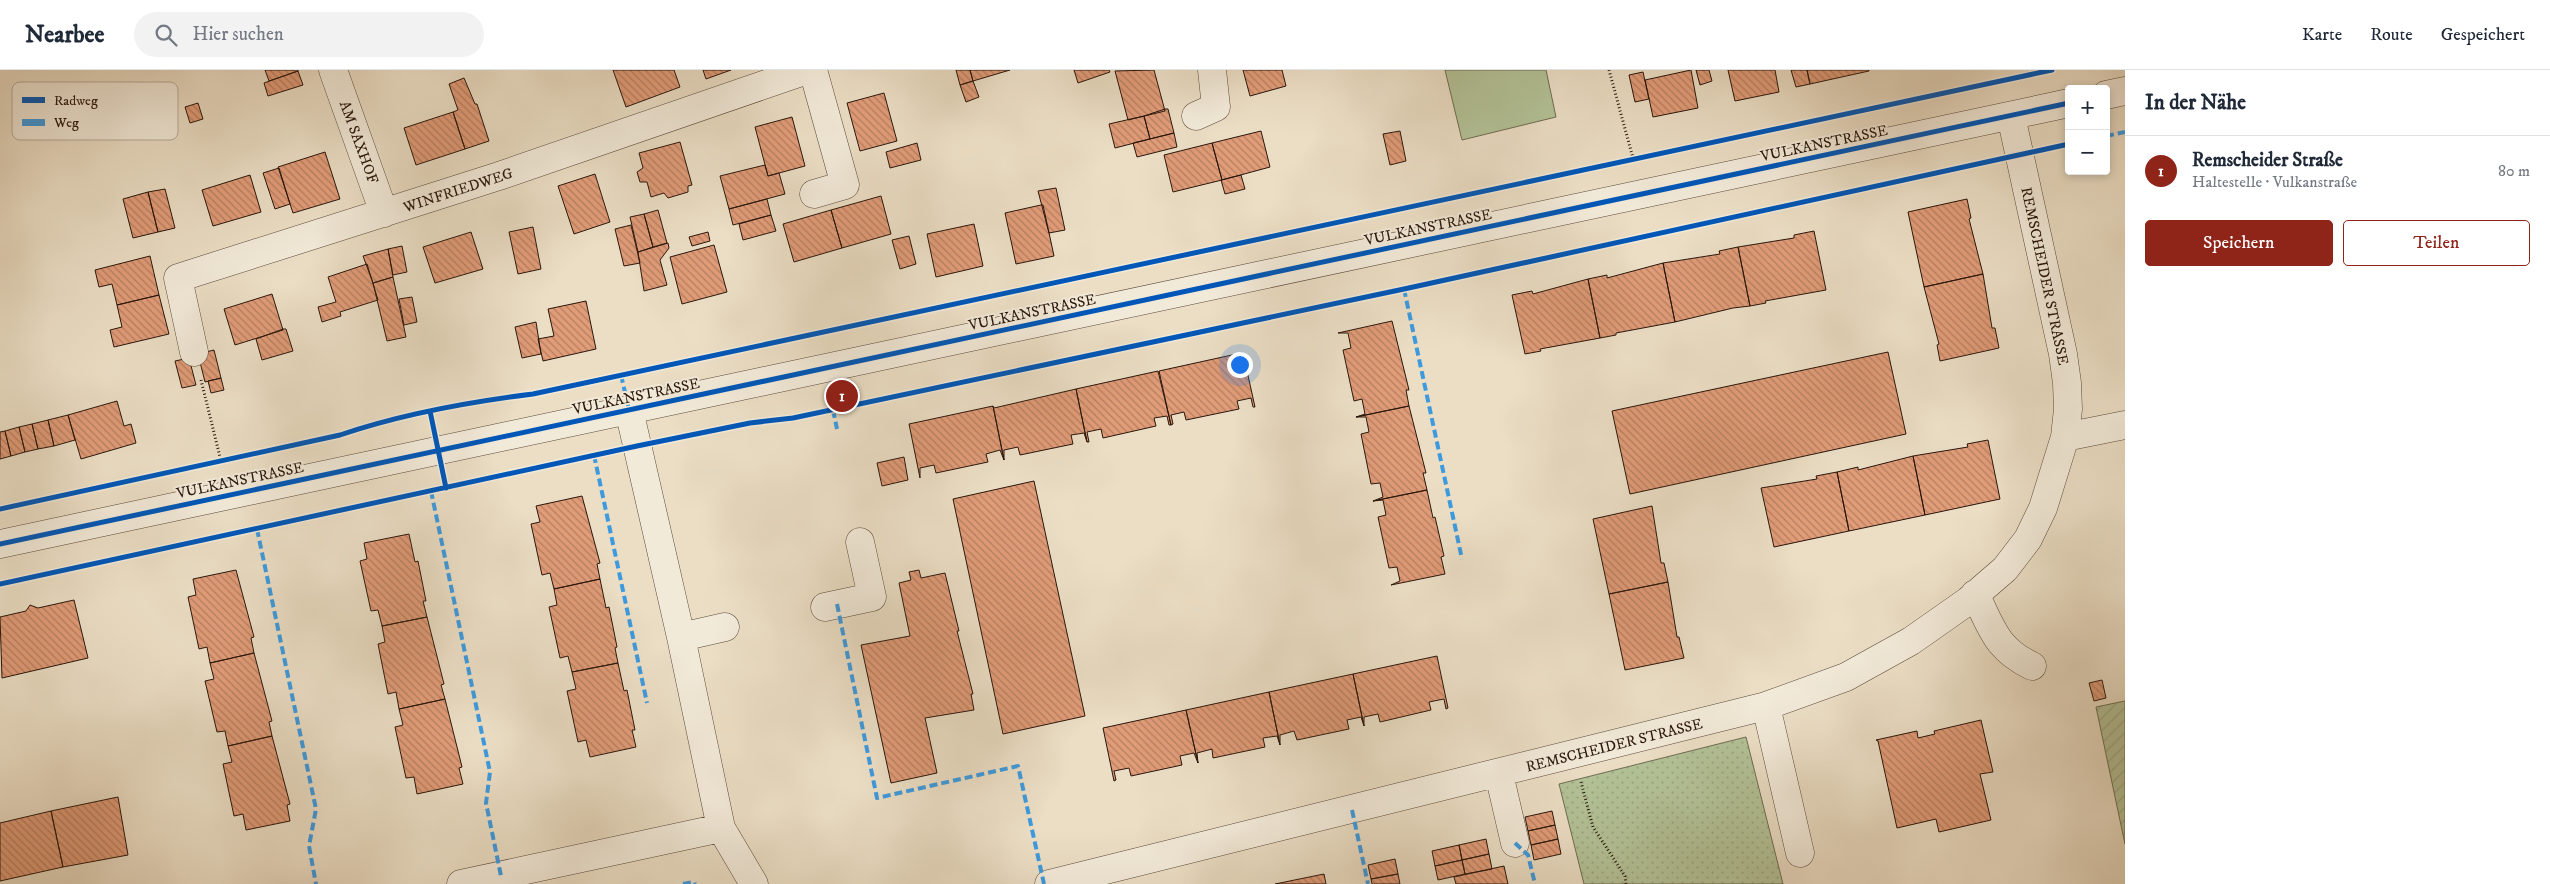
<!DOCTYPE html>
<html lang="de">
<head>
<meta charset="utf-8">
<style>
	body { margin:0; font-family:"IM FELL DW Pica",serif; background:#f2f2f3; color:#1f2937 }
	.controls { position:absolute; right:15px; top:15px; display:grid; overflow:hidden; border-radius:5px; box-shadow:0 2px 8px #0003 }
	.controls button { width:45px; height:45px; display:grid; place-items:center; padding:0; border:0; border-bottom:1px solid #e0e1e3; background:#fff; color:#1f2937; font:25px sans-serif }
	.you { position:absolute; left:1239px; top:294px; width:18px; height:18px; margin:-12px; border:4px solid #fff; border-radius:50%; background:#1a73e8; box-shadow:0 0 0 8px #1a73e833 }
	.badge { display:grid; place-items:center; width:32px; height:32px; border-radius:50%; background:#8f2418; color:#fff; font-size:16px; font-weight:700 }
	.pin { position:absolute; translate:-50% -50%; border:2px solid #fff; box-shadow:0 1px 5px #0006 }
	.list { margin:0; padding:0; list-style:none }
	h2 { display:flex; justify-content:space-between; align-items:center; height:65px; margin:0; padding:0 20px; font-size:21px }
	h2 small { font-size:16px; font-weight:400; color:#747a83 }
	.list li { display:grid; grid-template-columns:32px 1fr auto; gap:15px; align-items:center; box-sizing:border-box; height:70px; padding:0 20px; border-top:1px solid #e0e1e3 }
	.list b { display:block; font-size:19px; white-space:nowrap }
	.list p { margin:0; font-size:16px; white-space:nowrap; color:#747a83 }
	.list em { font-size:16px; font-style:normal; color:#747a83 }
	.actions { display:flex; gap:10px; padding:15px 20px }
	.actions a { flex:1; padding:11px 0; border:1px solid #8f2418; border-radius:5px; text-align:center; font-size:18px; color:#8f2418 }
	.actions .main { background:#8f2418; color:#fff }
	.icon { flex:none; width:28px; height:28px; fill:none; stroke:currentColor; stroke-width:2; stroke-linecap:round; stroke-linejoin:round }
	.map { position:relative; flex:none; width:2125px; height:814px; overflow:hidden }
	header { display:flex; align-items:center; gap:30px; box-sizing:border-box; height:70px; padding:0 25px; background:#fff; border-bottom:1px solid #e0e1e3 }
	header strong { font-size:24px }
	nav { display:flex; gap:28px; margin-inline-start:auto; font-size:18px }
	.search { width:350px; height:45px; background:#f2f2f3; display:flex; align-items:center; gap:12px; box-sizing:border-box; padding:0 18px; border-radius:28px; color:#747a83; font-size:19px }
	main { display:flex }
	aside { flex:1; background:#fff }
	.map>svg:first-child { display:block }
	.park { fill:url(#park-dots); stroke:#6e6c52 }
	.garden { fill:url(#garden-furrows); stroke:#6e6c52 }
	.pitch { fill:#b3c297; stroke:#6e6c52 }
	.building { fill:url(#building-back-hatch); stroke:#29160c }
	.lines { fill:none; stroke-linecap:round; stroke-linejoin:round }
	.minor-casing { stroke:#5a483a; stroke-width:29 }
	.path { stroke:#29160c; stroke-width:3; stroke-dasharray:1 2.5; stroke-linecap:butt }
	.minor { stroke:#f2ead9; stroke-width:28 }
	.quiet { stroke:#3d9ade; stroke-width:4; stroke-dasharray:8 4; stroke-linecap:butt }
	.cycleway-casing { stroke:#f2ead9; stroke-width:8 }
	.cycleway { stroke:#0057b8; stroke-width:5 }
	.labels { text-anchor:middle; stroke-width:4; stroke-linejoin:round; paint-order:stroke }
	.street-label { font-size:15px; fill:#29160c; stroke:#f2ead9 }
	.key { fill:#f2ead9; stroke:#b6aa9c; stroke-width:1 }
	.key-label { font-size:14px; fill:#29160c }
</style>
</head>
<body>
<header>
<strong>Nearbee</strong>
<div class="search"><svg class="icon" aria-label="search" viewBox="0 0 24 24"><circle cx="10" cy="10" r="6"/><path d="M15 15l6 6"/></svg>Hier suchen</div>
<nav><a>Karte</a><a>Route</a><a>Gespeichert</a></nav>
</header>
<main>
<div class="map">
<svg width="2125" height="814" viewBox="0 0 2125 814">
	<defs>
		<pattern id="park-dots" width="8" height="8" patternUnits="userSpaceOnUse" patternTransform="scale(1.25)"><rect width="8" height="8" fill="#b3c297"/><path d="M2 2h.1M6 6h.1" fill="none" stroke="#9aa681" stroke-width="1.8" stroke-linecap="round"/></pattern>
		<pattern id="garden-furrows" width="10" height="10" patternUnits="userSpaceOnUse" patternTransform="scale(1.25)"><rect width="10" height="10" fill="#b3c297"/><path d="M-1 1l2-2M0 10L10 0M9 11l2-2" fill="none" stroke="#9aa681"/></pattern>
		<pattern id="building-back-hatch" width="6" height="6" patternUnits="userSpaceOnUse" patternTransform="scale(1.25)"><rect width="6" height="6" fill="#e19c78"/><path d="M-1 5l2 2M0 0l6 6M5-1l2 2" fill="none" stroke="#b67e61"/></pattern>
	</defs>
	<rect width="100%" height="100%" fill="#ebdec5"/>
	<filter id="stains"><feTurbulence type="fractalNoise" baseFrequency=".004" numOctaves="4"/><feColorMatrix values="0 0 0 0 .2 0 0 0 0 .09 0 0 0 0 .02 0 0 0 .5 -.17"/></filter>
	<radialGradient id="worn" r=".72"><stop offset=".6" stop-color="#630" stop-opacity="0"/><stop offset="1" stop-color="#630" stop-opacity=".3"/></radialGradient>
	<path class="park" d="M1746,667L1783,814H1584L1559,714Z"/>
	<path class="garden" d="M2125,631V774L2096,637Z"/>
	<path class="pitch" d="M1445,0H1546L1556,47L1462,70Z"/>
	<path class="building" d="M265,0H298V1L269,11Z
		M613,0H674L680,17L626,37Z
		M703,0H731L706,9Z
		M956,0H970L973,11L960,15Z
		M970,0H1010L973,11Z
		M1074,0H1109L1110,2L1078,13Z
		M1154,0L1165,41L1128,50L1115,1Z
		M1243,0H1282L1286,16L1250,26Z
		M1691,0L1698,38L1653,47L1645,10Z
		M1696,0H1709L1712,11L1700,15Z
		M1728,0H1775L1779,22L1735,31Z
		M1791,0H1807L1810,14L1796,17Z
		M1807,0H1869V1L1810,14Z
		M298,1L303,15L268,26L264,13Z
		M1643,2L1649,29L1635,32L1629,5Z
		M464,8L475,34H477L489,71L465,79L453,42L458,40L449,14Z
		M973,11L979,27L966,32L960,15Z
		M884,23L897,71L860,81L847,33Z
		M198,33L203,49L190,53L185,37Z
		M1165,39H1168L1174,63L1150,69L1144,46Z
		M453,42L465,79L416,95L404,58Z
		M1144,46L1150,69L1115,78L1109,54Z
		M792,47L805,96L768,106L755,57Z
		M1261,61L1270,97L1222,110L1212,73Z
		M1400,61L1406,91L1390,95L1383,64Z
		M1174,63L1177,77L1137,87L1133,73Z
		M680,72L692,115L688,116V122L668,128L664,123L651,127L647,112H640L637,102L643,98L639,83Z
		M917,73L921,90L890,98L886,82Z
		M1212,73L1222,110L1173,122L1164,85Z
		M325,82L340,129L293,143L278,97Z
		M765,95L768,106L779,103L785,124L729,139L720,106Z
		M279,98L290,134L275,139L263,103Z
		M595,104L610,152L574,164L558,116Z
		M250,105L261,142L213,156L202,120Z
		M1241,105L1245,119L1225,124L1221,110Z
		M1056,118L1065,160L1049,163L1038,121Z
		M165,119L175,158L158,162L148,122Z
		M148,122L158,162L133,168L123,129Z
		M881,126L891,164L842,178L831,140Z
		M767,129L771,145L733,155L729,139Z
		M1967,129L1971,148L1969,149L1983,204L1924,217L1908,142Z
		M1041,135H1043L1054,186L1016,194L1005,143Z
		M658,140L667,173L653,177L644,144Z
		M831,140L842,178L794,192L783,154Z
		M644,144L653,177L638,182L630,147Z
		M771,145L776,161L743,170L739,154Z
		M974,154L983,196L936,207L927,164Z
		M631,155L640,193L624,196L615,159Z
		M533,157L541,199L518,204L509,162Z
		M1814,161L1826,220L1765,231L1766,233L1750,236L1738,177L1794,168V165Z
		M471,162L483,199L435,213L423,177Z
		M708,162L710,171L692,176L689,167Z
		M909,166L916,194L900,199L892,170Z
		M668,173L669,178L660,190L667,215L644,221L638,182Z
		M714,175L727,222L682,234L670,187Z
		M402,176L407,202L393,205L388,179Z
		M1738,177L1750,236L1733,238L1675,252L1663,193L1720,184L1719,181Z
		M388,179L393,207L373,213L363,186Z
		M150,186L159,225L117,235L112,214L99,217L95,200Z
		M1663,193L1675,252L1616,263V265L1600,268L1588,209L1607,205V208Z
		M367,194L378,230L340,242L341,246L322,252L318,237L336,232L328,207Z
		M1983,204L1992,258H1995L1999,278L1940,291L1937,275L1939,274L1924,217Z
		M393,207L406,267L387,271L373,213Z
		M1588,209L1600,268L1540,279L1541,281L1525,284L1512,225L1532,221L1533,224Z
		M272,224L283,260L235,275L224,239Z
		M159,225L169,264L114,277L110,260L122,257L117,235Z
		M412,227L417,252L404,255L399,229Z
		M586,231L596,279L543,291L538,269L554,266L548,239Z
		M1392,251L1409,320H1406L1409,336L1356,347L1365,344L1362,329L1354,331L1343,280L1351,278L1348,263H1338Z
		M536,252L541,284L522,288L515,257Z
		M283,259H286L293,281L262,290L256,269Z
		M214,280L221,308L205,312L198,284Z
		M1888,282L1906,364L1630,424L1612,341Z
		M1241,283H1243L1255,337H1253L1251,328L1237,331L1239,339L1186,350L1184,342L1171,345L1173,354L1171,355L1159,301Z
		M189,288L196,315L182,318L175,291Z
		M1158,301L1171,355H1169L1167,346L1154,348L1156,356L1103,368L1101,359L1087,362L1089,372H1087L1076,319Z
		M221,308L224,320L211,323L208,311Z
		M1076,319L1087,372L1084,363L1071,365L1073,374L1020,385L1018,377L1004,380V390L993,336L994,338Z
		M117,331L124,356L131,354L136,373L81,389L68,345Z
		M993,336L1004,390L1000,380L986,384L988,392L936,403L934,395L920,398V408L909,354Z
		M1409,336L1426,403H1423L1427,420L1373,431L1383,427L1380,413L1371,414L1361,364L1369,362L1366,347H1356Z
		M68,345L75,370L54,376L48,350Z
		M48,350L54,376L38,379L32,354Z
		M32,354L38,379L25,382L19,357Z
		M19,357L25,382L11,386L5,361Z
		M5,361L11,386L0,389V362Z
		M1988,370L2000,429L1925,445L1913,386L1968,377L1967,374Z
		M1913,386L1925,445L1849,461L1837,402L1858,397V400Z
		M904,387L908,410L882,416L877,393Z
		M1837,402L1849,461L1774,477L1761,418L1817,409L1816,406Z
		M1034,411L1085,646L1003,664L953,429Z
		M1427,420L1433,448L1435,447L1444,486L1441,487L1445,504L1391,515L1400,511L1397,497L1389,498L1378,447L1386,445L1383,430L1373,431Z
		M582,426L600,493L597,494L600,509L554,519L550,503L542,505L531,454L540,452L536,436Z
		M1652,436L1661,493H1664L1668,512L1609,524L1593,449Z
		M409,464L415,492L418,491L426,531H423L427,547L382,556L378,540L371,541L360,491L367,489L364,473Z
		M236,500L254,567L251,568L254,583L210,593L207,577L199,579L188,527L196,525L193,509Z
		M919,500L921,508L945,503L959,561H957L973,624H971L974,640L925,648L937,703L891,713L861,575L910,566L899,513L911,510L909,502Z
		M600,509L606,538L609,537L617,577L615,578L618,593L572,602L568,586L560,588L549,537L557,535L554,519Z
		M1668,512L1677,567H1679L1684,588L1625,600L1609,524Z
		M74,530L88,588L2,608L0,547L26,541L30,535L38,538Z
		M427,547L444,614L441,615L445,629L399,639L396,622L388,624L378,574L385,572L382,556Z
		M254,583L272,651L269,652L272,666L228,676L225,661L217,662L205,611L214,609L210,593Z
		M1437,586L1448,638L1446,639L1444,629L1429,632L1431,640L1380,652L1378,644L1364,647V656L1353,604Z
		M618,593L624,621L627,620L635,660H632L636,677L590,687L586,670L578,672L567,621L576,619L572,602Z
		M1353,604L1364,656L1361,647L1347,650L1349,659L1297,670L1294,661L1280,665V675L1269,622Z
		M2102,610L2106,628L2094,631L2089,613Z
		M1269,622L1280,675L1277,666L1263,668L1265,677L1213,688L1212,679L1197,683L1198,693L1186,640Z
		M445,629L462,697L459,698L463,714L417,724L414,707L406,708L395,657L403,655L399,639Z
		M1186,640L1198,693L1194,683L1180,686L1182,695L1131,706L1129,698L1114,701L1116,710L1114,711L1103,658Z
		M1981,650L1993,702L1980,704L1991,750L1939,762L1936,749L1897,758L1878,671L1876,670L1917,661L1918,668L1935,664L1934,661Z
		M272,666L290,734L287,735L290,751L246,760L243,744L234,746L223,694L232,692L228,676Z
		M118,727L128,785L63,797L51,741Z
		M51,741L63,797L0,811V753Z
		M1552,741L1555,755L1528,761L1525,747Z
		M1555,755L1558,769L1531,775L1528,761Z
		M1486,769L1489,784L1462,790L1459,775Z
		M1558,769L1561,784L1534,790L1531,775Z
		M1459,775L1462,790L1435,796L1432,781Z
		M1489,784L1492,799L1465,804L1462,790Z
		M1395,789L1398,804L1371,809L1368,795Z
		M1462,790L1465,804L1438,810L1435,796Z
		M1504,796L1508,814H1456L1454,807Z
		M1324,804L1326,814H1275Z
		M1398,804L1400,814H1372L1371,809Z"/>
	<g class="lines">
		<g class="minor-casing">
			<path id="minor" d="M333,0L384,143
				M813,0L845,115L814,124
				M2106,25L2125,21
				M1196,46L1216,37L1212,0
				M194,282L178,208L499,106L807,0
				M629,340L681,567L721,758L754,814
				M2065,367L2125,355
				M0,474L2069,33
				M1975,524C1992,558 1996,579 2032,596
				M825,537L872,527L860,472
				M681,567L725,557
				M1766,636L1800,783
				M1499,704L1515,773
				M461,814L721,758
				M1049,814L1766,636L1846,607L1911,571L1968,531L2005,499L2028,469L2043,438L2065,367L2068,339L2067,313L2063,284L2011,46"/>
		</g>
		<path class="path" d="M1609,0L1633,88
			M201,310L221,391
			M1581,712L1593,757L1625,806L1626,814"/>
		<use href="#minor" class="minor"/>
		<path class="quiet" d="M2106,66L2125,62
			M1404,219L1462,489
			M621,305L629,340
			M833,340L837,359
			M594,385L647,633
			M431,421L490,702L486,733L501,806
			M257,459L316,739L309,776L316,814
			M837,534L877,728L1018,696L1044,814
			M1352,740L1368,814
			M1515,773L1528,785L1535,814
			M683,814L694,812L695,814"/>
		<g class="cycleway-casing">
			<path id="cycleway" d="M430,341L446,418
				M0,439L340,365C402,344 468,332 533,324L2052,0
				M0,474L2069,33
				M0,514L637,376L750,353L793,348L1404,219L2069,74"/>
		</g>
		<use href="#cycleway" class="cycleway"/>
	</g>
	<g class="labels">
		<g class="street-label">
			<text transform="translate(359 72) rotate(70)" y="5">AM SAXHOF</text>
			<text transform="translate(1824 73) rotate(-12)" y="5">VULKANSTRASSE</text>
			<text transform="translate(458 120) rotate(-18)" y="5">WINFRIEDWEG</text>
			<text transform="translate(1428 157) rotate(-12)" y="5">VULKANSTRASSE</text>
			<text transform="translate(2045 206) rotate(78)" y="5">REMSCHEIDER STRASSE</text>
			<text transform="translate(1032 242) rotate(-12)" y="5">VULKANSTRASSE</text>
			<text transform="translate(636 326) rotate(-12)" y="5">VULKANSTRASSE</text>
			<text transform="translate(240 410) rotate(-12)" y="5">VULKANSTRASSE</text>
			<text transform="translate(1614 675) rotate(-14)" y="5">REMSCHEIDER STRASSE</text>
		</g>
	</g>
	<rect x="12" y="12" width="166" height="58" rx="8" class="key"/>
	<rect x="22" y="27" width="23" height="6" fill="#0057b8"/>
	<rect x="22" y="49" width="23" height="7" fill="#3d9ade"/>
	<g class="key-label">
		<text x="54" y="35">Radweg</text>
		<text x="54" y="57">Weg</text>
	</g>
	<rect width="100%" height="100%" filter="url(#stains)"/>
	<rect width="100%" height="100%" fill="url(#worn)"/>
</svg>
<div class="controls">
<button>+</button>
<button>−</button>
</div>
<div class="you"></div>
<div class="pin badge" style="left:842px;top:326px">1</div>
</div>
<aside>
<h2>In der Nähe<small></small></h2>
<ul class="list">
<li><span class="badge">1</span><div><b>Remscheider Straße</b><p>Haltestelle · Vulkanstraße</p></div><em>80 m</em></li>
</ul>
<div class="actions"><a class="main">Speichern</a><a>Teilen</a></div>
</aside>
</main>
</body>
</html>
